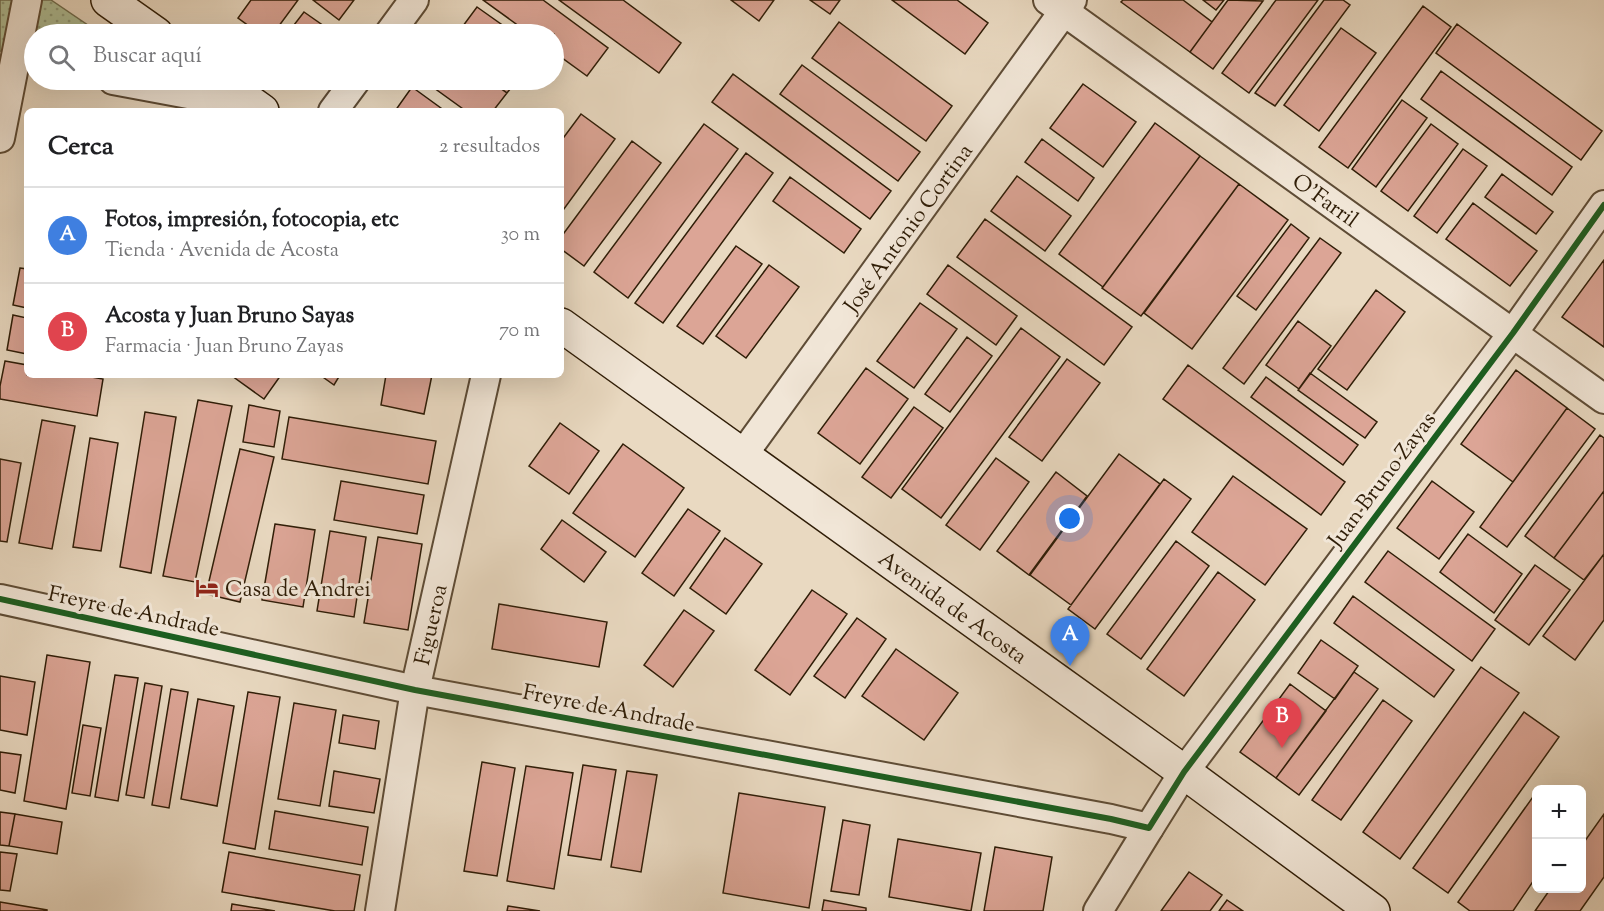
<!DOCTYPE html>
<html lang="es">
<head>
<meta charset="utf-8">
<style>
	body { margin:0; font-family:"Sorts Mill Goudy",serif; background:#f6f6f6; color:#202124 }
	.controls { position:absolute; right:18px; bottom:18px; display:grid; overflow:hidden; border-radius:9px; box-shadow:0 6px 24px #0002 }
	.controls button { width:54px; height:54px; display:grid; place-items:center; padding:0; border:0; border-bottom:2px solid #e0e0e0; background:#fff; color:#202124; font:30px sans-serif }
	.you { position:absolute; left:1070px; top:519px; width:21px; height:21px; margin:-15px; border:4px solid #fff; border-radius:50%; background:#1a73e8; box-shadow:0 0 0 9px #1a73e833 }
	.badge { display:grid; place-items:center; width:39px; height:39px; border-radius:50%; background:#2563eb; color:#fff; font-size:20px; font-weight:700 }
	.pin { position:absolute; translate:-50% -50px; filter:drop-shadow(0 2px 3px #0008) }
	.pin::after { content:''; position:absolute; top:32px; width:21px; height:18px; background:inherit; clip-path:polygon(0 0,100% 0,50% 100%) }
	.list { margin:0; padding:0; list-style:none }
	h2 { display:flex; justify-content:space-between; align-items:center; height:78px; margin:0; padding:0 24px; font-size:26px }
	h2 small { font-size:20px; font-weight:400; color:#757577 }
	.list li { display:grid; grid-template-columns:39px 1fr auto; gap:18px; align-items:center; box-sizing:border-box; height:96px; padding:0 24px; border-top:2px solid #e0e0e0 }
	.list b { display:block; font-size:22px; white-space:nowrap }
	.list p { margin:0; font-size:20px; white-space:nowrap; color:#757577 }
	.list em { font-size:20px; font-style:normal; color:#757577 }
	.icon { flex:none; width:33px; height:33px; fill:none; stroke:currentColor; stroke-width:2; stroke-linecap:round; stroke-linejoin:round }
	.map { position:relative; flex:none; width:1604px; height:911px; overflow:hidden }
	.search { position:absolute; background:#fff; box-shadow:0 6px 24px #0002; left:24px; top:24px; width:540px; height:66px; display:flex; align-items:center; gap:15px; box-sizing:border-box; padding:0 21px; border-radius:33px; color:#757577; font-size:22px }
	.panel { position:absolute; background:#fff; box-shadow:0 6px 24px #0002; left:24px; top:108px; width:540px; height:270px; border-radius:9px }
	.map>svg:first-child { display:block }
	.park { fill:url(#park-dots); stroke:#706e50; stroke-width:1.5 }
	.building { fill:#dca596; stroke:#2f1d07; stroke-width:1.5 }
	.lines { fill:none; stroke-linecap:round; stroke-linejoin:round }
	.minor-casing { stroke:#5e4c36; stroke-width:32 }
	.secondary-casing { stroke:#2f1d07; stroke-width:36 }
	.minor { stroke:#f1e6d7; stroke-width:28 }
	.secondary { stroke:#f1e6d7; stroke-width:33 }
	.cycleway-casing { stroke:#f1e6d7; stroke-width:10 }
	.cycleway { stroke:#1b5e20; stroke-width:6 }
	.labels { text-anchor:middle; stroke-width:6; stroke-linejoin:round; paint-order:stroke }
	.street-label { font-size:22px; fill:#2f1d07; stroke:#f1e6d7 }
	.poi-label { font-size:22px; fill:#2f1d07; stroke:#f1e6d7; text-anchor:start }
</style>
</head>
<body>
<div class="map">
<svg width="1604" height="911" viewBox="0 0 1604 911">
	<defs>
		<pattern id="park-dots" width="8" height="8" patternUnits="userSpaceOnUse" patternTransform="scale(1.5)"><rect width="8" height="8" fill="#b0c098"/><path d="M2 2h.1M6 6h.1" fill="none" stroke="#909b7a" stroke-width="1.8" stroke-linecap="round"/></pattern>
	</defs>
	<rect width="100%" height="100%" fill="#e9d9c1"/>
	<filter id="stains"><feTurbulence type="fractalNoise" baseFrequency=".00333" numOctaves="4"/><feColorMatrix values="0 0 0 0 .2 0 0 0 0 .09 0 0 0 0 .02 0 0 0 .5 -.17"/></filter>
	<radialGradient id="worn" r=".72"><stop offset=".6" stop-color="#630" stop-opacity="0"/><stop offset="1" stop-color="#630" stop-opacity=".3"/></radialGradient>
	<path class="park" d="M0,0H51L101,34H34V58L0,51Z"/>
	<path class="building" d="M251,0H298L273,34H260L238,18Z
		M313,0H354L339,20Z
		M483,0H543L608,48L587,76L554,52V34H530Z
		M559,0H623L681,43L659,73Z
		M731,0H774L759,21Z
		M810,0H840L830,14Z
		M892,0H957L988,23L965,54Z
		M1123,0H1183L1212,22L1190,52L1121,2Z
		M1203,0H1224L1216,10Z
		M1228,0L1263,1L1213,69L1190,52Z
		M1276,0H1318L1249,93L1222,73Z
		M1324,0H1343L1350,5L1275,106L1255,93Z
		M1423,6L1451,27L1348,168L1319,147Z
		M477,7L515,34H457Z
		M304,12L331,31L329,34H287Z
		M839,22L952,106L926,141L812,58Z
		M1457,24L1602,131L1581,160L1436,53Z
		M1341,28L1376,53L1319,131L1284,105Z
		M802,65L920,152L898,181L780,94Z
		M1441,71L1572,167L1552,195L1421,99Z
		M733,74L891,191L870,219L712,102Z
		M423,80H489L507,93L493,111H466Z
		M489,80H517L507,93Z
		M1083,84L1136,122L1103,167L1050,128Z
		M412,87L445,111H395Z
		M1402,100L1427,118L1376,187L1352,169Z
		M581,114L615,139L561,213V141Z
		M1155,123L1200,156L1103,287L1059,254Z
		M704,124L738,149L628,298L594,272Z
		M1431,124L1458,144L1408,211L1381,191Z
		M1042,139L1094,178L1078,201L1025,162Z
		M632,141L661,163L584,266L561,249V237Z
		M1463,149L1487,166L1437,233L1414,216Z
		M746,153L773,173L663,323L635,303Z
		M1200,156L1239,184L1141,316L1102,288Z
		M1502,174L1553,212L1536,234L1485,197Z
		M1017,176L1071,216L1045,251L991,211Z
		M790,177L861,229L844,253L773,201Z
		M1239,184L1288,220L1192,349L1144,313Z
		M1473,203L1537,251L1510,286L1446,239Z
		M985,219L1132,327L1104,365L957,257Z
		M1291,224L1309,238L1256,310L1237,296Z
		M1320,238L1341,253L1244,384L1223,368Z
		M736,246L762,264L703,344L677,326Z
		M1604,260V347L1562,317Z
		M769,265L799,287L746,358L716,336Z
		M948,265L1017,316L996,345L927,294Z
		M20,268L27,269V308L13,305Z
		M1376,290L1405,312L1347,390L1318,369Z
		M920,303L957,329L914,388L877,361Z
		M13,315L27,318V354L7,350Z
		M1298,321L1331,346L1299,389L1266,365Z
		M1021,328L1060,357L941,518L902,489Z
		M967,337L992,356L950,412L925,394Z
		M1067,359L1100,383L1042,461L1009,437Z
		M5,361L27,365V375H80L103,379L97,416L0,399V386Z
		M1188,365L1345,482L1321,515L1163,399Z
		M866,368L908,399L860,464L818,433Z
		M1516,370L1567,408L1513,482L1461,444Z
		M1310,373L1377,422L1365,438L1298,390Z
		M233,375H281L264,399L232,376Z
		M320,375H340L334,385Z
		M386,375H432L424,414L381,405Z
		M1266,377L1358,445L1343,465L1251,397Z
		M198,400L232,406L195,582L163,576Z
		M249,405L280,411L274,447L243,442Z
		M914,407L943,428L891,498L862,477Z
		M1567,408L1595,429L1507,547L1480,527Z
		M145,412L176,417L151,573L120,567Z
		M289,417L436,441L428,484L282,459Z
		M42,420L75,426L52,549L19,543Z
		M560,423L599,451L569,494L529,466Z
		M1600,435L1604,438V491L1554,558L1525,536Z
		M90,438L118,443L101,551L73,547Z
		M623,444L684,488L635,557L573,513Z
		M240,449L274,457L240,602L206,594Z
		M1119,454L1160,484L1071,605L1030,575Z
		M996,458L1029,482L980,550L946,525Z
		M0,459L21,463L7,542L0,541Z
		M1056,472L1087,496L1029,575L997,551Z
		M1233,476L1307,529L1265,585L1192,532Z
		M1164,479L1191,499L1095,629L1068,609Z
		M341,481L424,495L417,534L334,520Z
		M1432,481L1474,512L1439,559L1397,528Z
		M1604,491V554L1584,580L1554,558Z
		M688,509L720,531L674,596L642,573Z
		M562,520L606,552L584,582L541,549Z
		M275,524L315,530L303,607L262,600Z
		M330,531L366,537L354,617L317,611Z
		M1468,534L1522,574L1494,613L1440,572Z
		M378,537L422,544L408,630L364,623Z
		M725,538L762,564L726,614L690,588Z
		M1176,541L1209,566L1141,659L1107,634Z
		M1388,551L1495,629L1472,661L1365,582Z
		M1604,554V620L1575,660L1543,636Z
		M1535,565L1570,590L1529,645L1495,620Z
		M1218,572L1255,600L1184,696L1147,669Z
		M812,590L847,614L790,695L755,670Z
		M1353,596L1454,670L1434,697L1334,623Z
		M499,604L607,622L599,667L492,649Z
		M684,610L714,631L673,687L644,665Z
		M857,618L886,639L845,698L814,676Z
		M1321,640L1358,666L1335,699L1298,673Z
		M896,649L958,693L924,740L862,696Z
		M47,655L90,662L66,809L24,801Z
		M1481,667L1519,693L1400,859L1363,832Z
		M1354,672L1378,689L1299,795L1276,778Z
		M115,675L138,678L118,801L95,797Z
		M0,676L35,682L27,735L0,730Z
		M145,683L162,686L144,798L126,795Z
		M1290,684L1326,711L1276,778L1240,752Z
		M171,689L188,692L169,808L152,805Z
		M248,692L280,697L255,849L223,843Z
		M198,699L234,706L217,806L181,799Z
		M1383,700L1412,721L1341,820L1312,800Z
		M294,703L336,710L320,806L278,799Z
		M1524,712L1559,737L1448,893L1413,868Z
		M343,715L379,721L375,749L339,743Z
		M83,725L101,728L90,796L72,793Z
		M0,752L21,755L15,793L0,790Z
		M482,762L515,768L497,876L464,871Z
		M583,765L616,770L601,860L568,855Z
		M526,766L573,773L554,889L507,881Z
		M334,771L380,779L374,813L329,806Z
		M627,771L657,775L641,872L611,867Z
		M739,793L825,807L809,908L723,893Z
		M1535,794L1536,877L1513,911H1470L1458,902Z
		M275,811L368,827L362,865L269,849Z
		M0,812L15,814L9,846L0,845Z
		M15,814L62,822L57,854L9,846Z
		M1604,814V877L1580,911H1535L1551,888H1582V845Z
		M843,820L870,825L859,895L831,891Z
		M898,839L981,853L971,911L889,897Z
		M995,847L1052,857L1043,911H984Z
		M0,852L17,854L10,891L0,890Z
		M229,852L360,875L354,911H335L222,892Z
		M1189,872L1222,895L1210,911H1161Z
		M824,900L866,908V911H822Z
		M1227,900L1243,911H1219Z
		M0,902L47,910V911H0Z
		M232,904L275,911H231Z
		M508,906L540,911H507Z"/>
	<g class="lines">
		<g class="minor-casing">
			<g id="minor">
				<path id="s1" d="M1048,0L1604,399"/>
				<path d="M389,34L414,0"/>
				<path d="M113,80L253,106"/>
				<path d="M333,111L356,80"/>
				<path d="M0,138L27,0"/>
				<path id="s2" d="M742,456L1072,0"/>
				<path d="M0,599L415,690L1111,819L1149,828L1184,772L1513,333L1604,205"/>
				<path id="s3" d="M380,911L415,690L486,375"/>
				<path d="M1098,911L1149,828"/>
			</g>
		</g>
		<g class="secondary-casing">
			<g id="secondary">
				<path d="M108,0L156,34"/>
				<path d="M219,80L262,111"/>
				<path id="s4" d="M561,325L1184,772L1373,911"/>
			</g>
		</g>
		<use href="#minor" class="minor"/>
		<use href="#secondary" class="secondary"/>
		<g class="cycleway-casing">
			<path id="cycleway" d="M0,599L415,690L1111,819L1149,828L1184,772L1513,333L1604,205"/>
		</g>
		<use href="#cycleway" class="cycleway"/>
	</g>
	<defs>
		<g id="hotel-bare" transform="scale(1.8)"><path d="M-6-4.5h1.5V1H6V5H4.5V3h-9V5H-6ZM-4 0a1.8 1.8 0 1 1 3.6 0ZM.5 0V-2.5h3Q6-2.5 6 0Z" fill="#8f2418" stroke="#f1e6d7" stroke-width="2.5" paint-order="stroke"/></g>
	</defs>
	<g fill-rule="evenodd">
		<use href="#hotel-bare" x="207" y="588"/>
	</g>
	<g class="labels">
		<g class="street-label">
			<text dy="8" stroke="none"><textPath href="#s1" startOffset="342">O'Farril</textPath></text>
			<text dy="8" stroke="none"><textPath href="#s2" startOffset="282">José Antonio Cortina</textPath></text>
			<text transform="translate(1381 479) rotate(-53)" y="8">Juan Bruno Zayas</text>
			<text dy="8" stroke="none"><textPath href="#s4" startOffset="483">Avenida de Acosta</textPath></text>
			<text transform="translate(134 610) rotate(12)" y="8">Freyre de Andrade</text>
			<text dy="8" stroke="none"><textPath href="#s3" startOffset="291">Figueroa</textPath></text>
			<text transform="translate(609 707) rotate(11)" y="8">Freyre de Andrade</text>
		</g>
		<g class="poi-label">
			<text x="225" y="596">Casa de Andrei</text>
		</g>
	</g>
	<rect width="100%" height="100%" filter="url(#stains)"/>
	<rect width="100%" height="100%" fill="url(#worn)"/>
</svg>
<div class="controls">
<button>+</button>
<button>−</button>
</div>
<div class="you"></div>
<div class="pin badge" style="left:1070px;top:666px;background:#3f7fe0">A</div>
<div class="pin badge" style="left:1282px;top:748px;background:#e0444e">B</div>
<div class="search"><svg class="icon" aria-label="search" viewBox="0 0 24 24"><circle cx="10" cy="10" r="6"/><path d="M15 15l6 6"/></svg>Buscar aquí</div>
<section class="panel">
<h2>Cerca<small>2 resultados</small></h2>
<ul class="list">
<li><span class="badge" style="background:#3f7fe0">A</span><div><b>Fotos, impresión, fotocopia, etc</b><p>Tienda · Avenida de Acosta</p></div><em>30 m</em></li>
<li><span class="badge" style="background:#e0444e">B</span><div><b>Acosta y Juan Bruno Sayas</b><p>Farmacia · Juan Bruno Zayas</p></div><em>70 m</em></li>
</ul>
</section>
</div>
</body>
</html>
